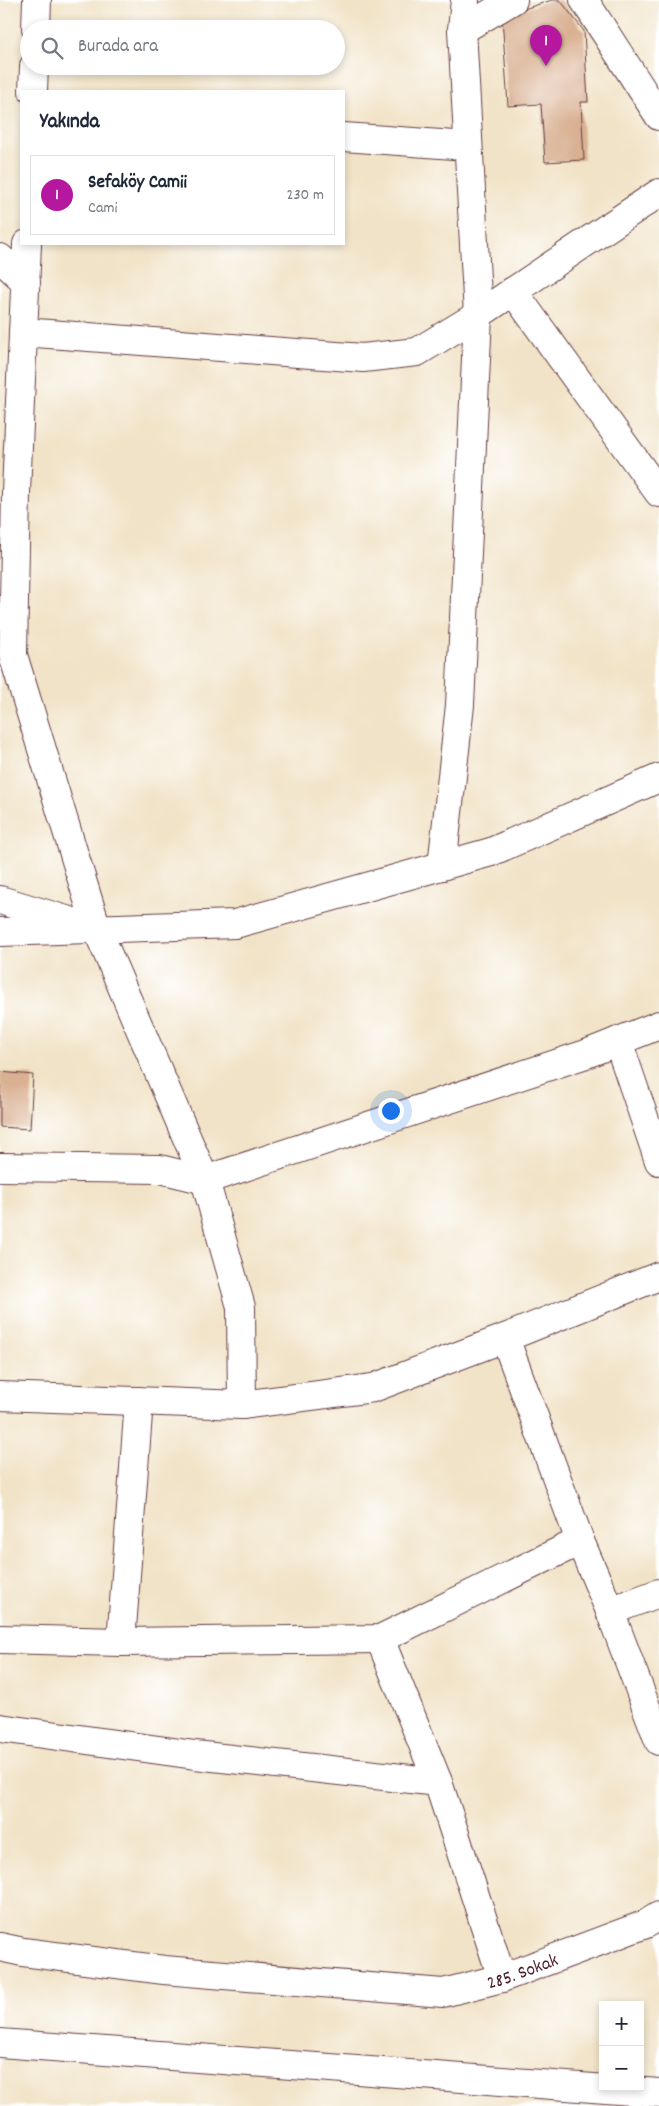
<!DOCTYPE html>
<html lang="tr">
<head>
<meta charset="utf-8">
<style>
	body { margin:0; font-family:Dekko,sans-serif; background:#f2f2f3; color:#1f2937 }
	.controls { position:absolute; right:15px; bottom:15px; display:grid; overflow:hidden; border-radius:0px; box-shadow:0 2px 8px #0003 }
	.controls button { width:45px; height:45px; display:grid; place-items:center; padding:0; border:0; border-bottom:1px solid #e0e1e3; background:#fff; color:#1f2937; font:25px sans-serif }
	.you { position:absolute; left:390px; top:1110px; width:18px; height:18px; margin:-12px; border:4px solid #fff; border-radius:50%; background:#1a73e8; box-shadow:0 0 0 8px #1a73e833 }
	.badge { display:grid; place-items:center; width:32px; height:32px; border-radius:50%; background:#b5179e; color:#fff; font-size:16px; font-weight:700 }
	.pin { position:absolute; translate:-50% -41px; filter:drop-shadow(0 1px 2px #0008) }
	.pin::after { content:''; position:absolute; top:26px; width:18px; height:15px; background:inherit; clip-path:polygon(0 0,100% 0,50% 100%) }
	.list { margin:0; padding:0; list-style:none }
	h2 { display:flex; justify-content:space-between; align-items:center; height:65px; margin:0; padding:0 20px; font-size:21px }
	h2 small { font-size:16px; font-weight:400; color:#747a83 }
	.list li { display:grid; grid-template-columns:32px 1fr auto; gap:15px; align-items:center; box-sizing:border-box; height:80px; margin:0 10px 10px; padding:0 10px; border:1px solid #e0e1e3; border-radius:0px }
	.list b { display:block; font-size:19px; white-space:nowrap }
	.list p { margin:0; font-size:16px; white-space:nowrap; color:#747a83 }
	.list em { font-size:16px; font-style:normal; color:#747a83 }
	.icon { flex:none; width:28px; height:28px; fill:none; stroke:currentColor; stroke-width:2; stroke-linecap:round; stroke-linejoin:round }
	.map { position:relative; flex:none; width:659px; height:2106px; overflow:hidden }
	.search { position:absolute; background:#fff; box-shadow:0 2px 8px #0003; left:20px; top:20px; width:325px; height:55px; display:flex; align-items:center; gap:12px; box-sizing:border-box; padding:0 18px; border-radius:28px; color:#747a83; font-size:19px }
	.panel { position:absolute; background:#fff; box-shadow:0 2px 8px #0003; left:20px; top:90px; width:325px; height:155px; border-radius:0px }
	.map>svg:first-child { display:block }
	.building { fill:#d9b092 }
	.lines { fill:none; stroke-linecap:round; stroke-linejoin:round }
	.minor-casing { stroke:#633c42; stroke-width:30 }
	.highway-casing { stroke:#633c42; stroke-width:30 }
	.minor { stroke:#fff; stroke-width:28 }
	.highway { stroke:#fff; stroke-width:28 }
	.labels { text-anchor:middle; stroke-width:4.5; stroke-linejoin:round; paint-order:stroke }
	.street-label { font-size:19px; fill:#4a1f2b; stroke:#fff }
</style>
</head>
<body>
<div class="map">
<svg width="659" height="2106" viewBox="0 0 659 2106">
	<rect width="100%" height="100%" fill="#fff"/>
	<filter id="ink" filterUnits="userSpaceOnUse"><feTurbulence type="fractalNoise" baseFrequency=".02" numOctaves="2"/><feDisplacementMap in="SourceGraphic" scale="10" xChannelSelector="R" yChannelSelector="G"/><feConvolveMatrix kernelMatrix="1 2 1 2 8 2 1 2 1" color-interpolation-filters="sRGB"/></filter>
	<filter id="wash" filterUnits="userSpaceOnUse"><feTurbulence type="fractalNoise" baseFrequency=".0096" numOctaves="4" result="noise"/><feDisplacementMap in="SourceGraphic" scale="20" xChannelSelector="R" yChannelSelector="G"/><feGaussianBlur stdDeviation="1.12" result="paint"/><feColorMatrix in="noise" values="0 0 0 0 0 0 0 0 0 0 0 0 0 0 0 0 0 1.4 0 .05"/><feComposite in="paint" operator="in"/></filter>
	<g filter="url(#wash)">
		<rect width="100%" height="100%" fill="#f1e3c7"/>
		<g id="blocks">
			<path class="building" d="M552,0H560L584,31L588,102H581L584,160L545,162L541,104L508,106L502,16Z
				M0,1072L33,1075L30,1129L0,1127Z"/>
		</g>
	</g>
	<g filter="url(#ink)">
		<use href="#blocks" fill-opacity="0" stroke="#633c42" stroke-width="1"/>
		<g class="lines">
			<g class="minor-casing">
				<g id="minor">
					<path d="M584,0L659,116"/>
					<path d="M36,29L37,0"/>
					<path d="M462,30L513,0"/>
					<path d="M33,91L34,66"/>
					<path d="M344,137L468,146"/>
					<path d="M27,244L16,492L13,655L97,929L205,1180L241,1307L242,1405"/>
					<path d="M0,258L26,282"/>
					<path d="M513,291L659,493"/>
					<path d="M23,332L363,358L417,352L478,315L659,193"/>
					<path d="M442,866L460,705L478,315L462,30L465,0"/>
					<path d="M0,900L73,922"/>
					<path d="M0,932L235,924L491,852L659,778"/>
					<path d="M618,1041L659,1161"/>
					<path d="M0,1167L160,1169L205,1180L586,1054L659,1025"/>
					<path d="M505,1338L580,1541L610,1611L659,1741"/>
					<path d="M0,1396L242,1405L373,1388L505,1338L659,1276"/>
					<path d="M610,1611L659,1593"/>
					<path d="M0,1639L121,1642L380,1639L580,1541"/>
					<path d="M380,1639L438,1782L502,1978"/>
					<path d="M121,1642L139,1401"/>
					<path d="M0,1728L195,1755L438,1782"/>
					<path id="s1" d="M0,1947L23,1952L164,1970L443,1993L502,1978L646,1924L659,1916"/>
				</g>
			</g>
			<g class="highway-casing">
				<path id="highway" d="M0,2043L659,2093"/>
			</g>
			<use href="#minor" class="minor"/>
			<use href="#highway" class="highway"/>
		</g>
	</g>
	<g class="labels">
		<g class="street-label">
			<text dy="7" stroke="none"><textPath href="#s1" startOffset="528">285. Sokak</textPath></text>
		</g>
	</g>
</svg>
<div class="controls">
<button>+</button>
<button>−</button>
</div>
<div class="you"></div>
<div class="pin badge" style="left:546px;top:66px">1</div>
<div class="search"><svg class="icon" aria-label="search" viewBox="0 0 24 24"><circle cx="10" cy="10" r="6"/><path d="M15 15l6 6"/></svg>Burada ara</div>
<section class="panel">
<h2>Yakında<small></small></h2>
<ul class="list">
<li><span class="badge">1</span><div><b>Sefaköy Camii</b><p>Cami</p></div><em>230 m</em></li>
</ul>
</section>
</div>
</body>
</html>
